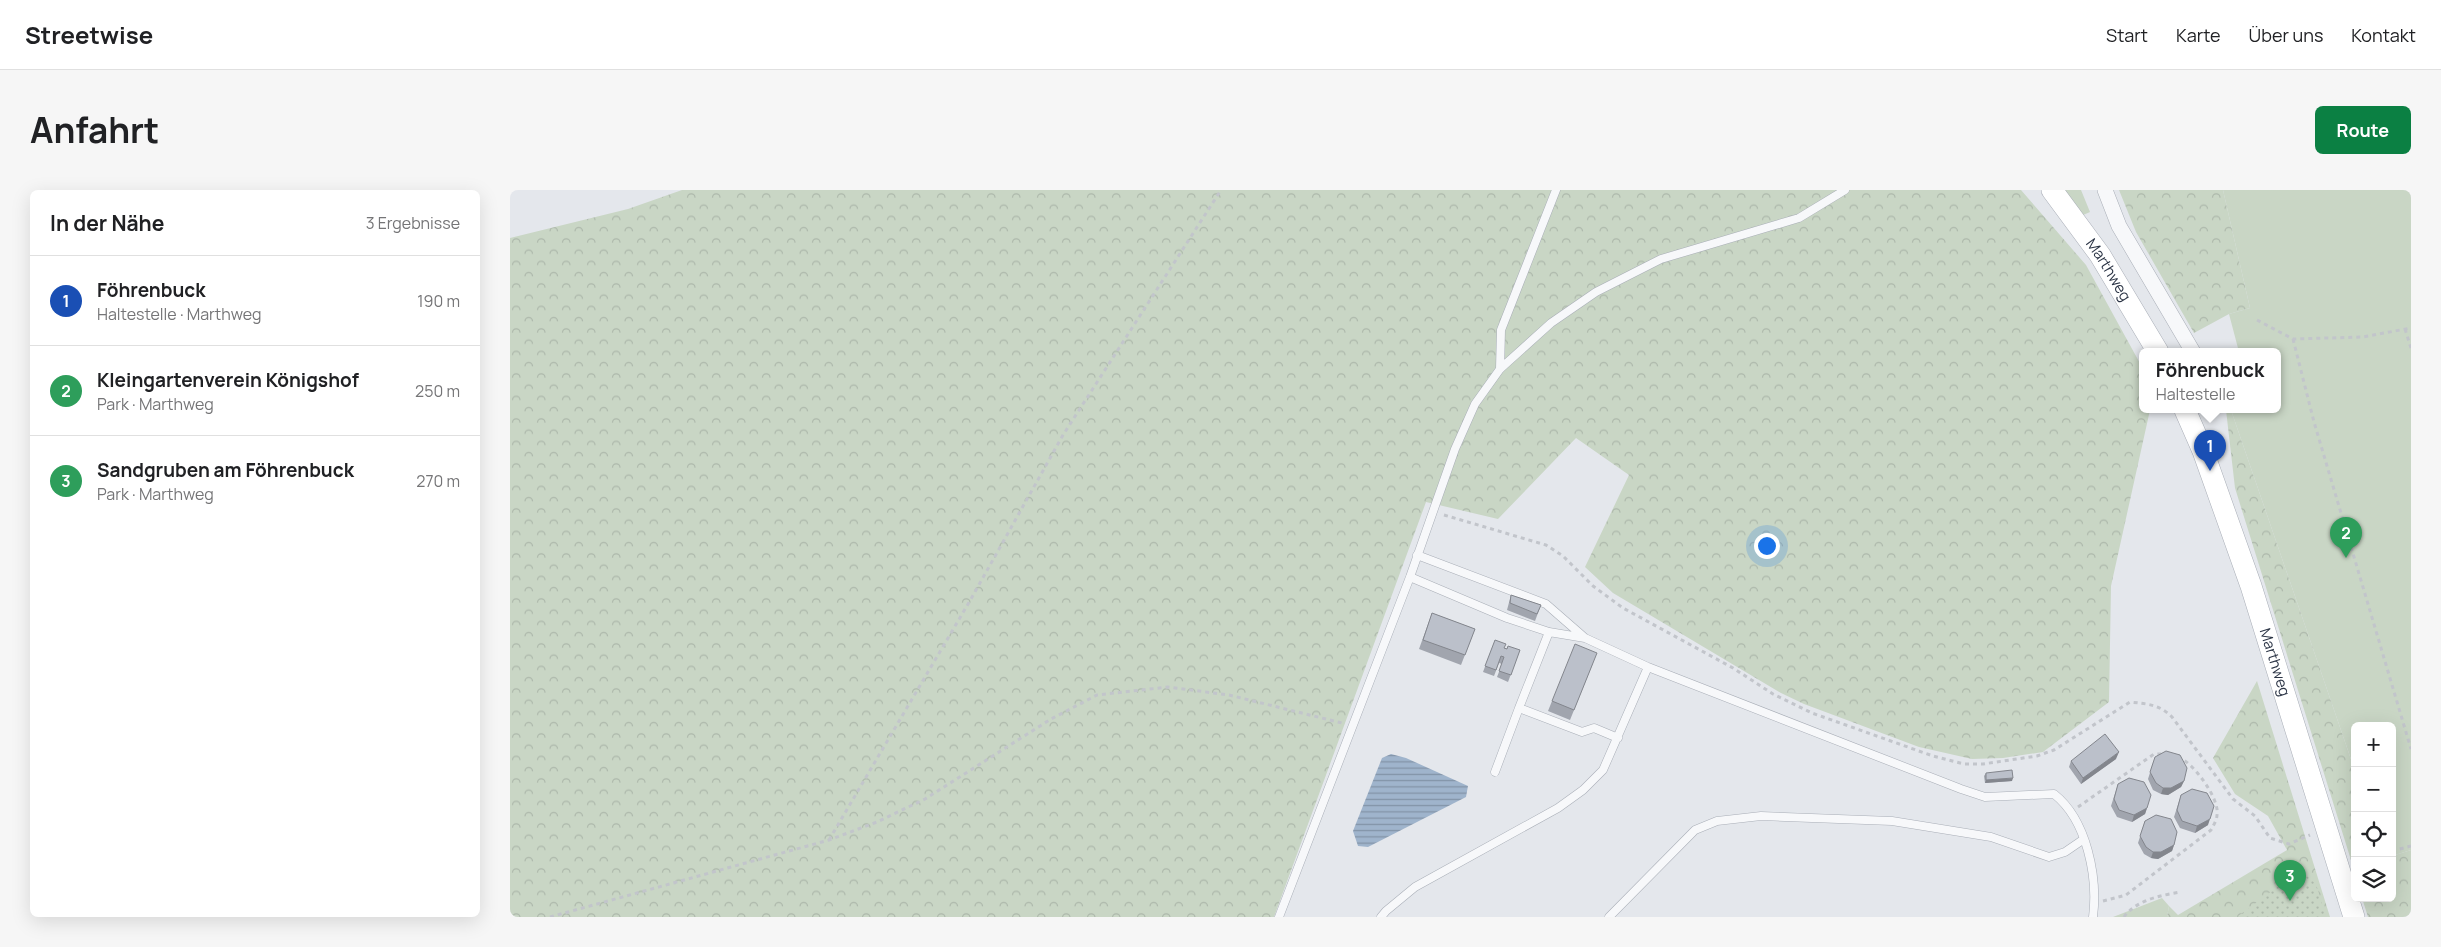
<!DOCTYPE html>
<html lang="de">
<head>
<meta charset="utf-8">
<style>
	body { margin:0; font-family:Manrope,sans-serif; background:#f6f6f6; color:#202124 }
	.controls { position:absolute; right:15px; bottom:15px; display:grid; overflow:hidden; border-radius:8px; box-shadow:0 5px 20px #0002 }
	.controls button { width:45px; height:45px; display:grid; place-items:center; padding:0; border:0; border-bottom:1px solid #e0e0e0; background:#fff; color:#202124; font:25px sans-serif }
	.you { position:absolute; left:1256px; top:355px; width:18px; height:18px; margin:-12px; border:4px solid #fff; border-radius:50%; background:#1a73e8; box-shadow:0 0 0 8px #1a73e833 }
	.badge { display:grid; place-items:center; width:32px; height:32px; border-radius:50%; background:#0b8043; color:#fff; font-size:16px; font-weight:700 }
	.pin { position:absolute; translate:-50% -41px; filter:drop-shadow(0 1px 2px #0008) }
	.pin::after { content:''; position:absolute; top:26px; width:18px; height:15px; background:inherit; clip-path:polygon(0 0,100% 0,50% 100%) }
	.popup { position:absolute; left:1629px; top:158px; width:142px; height:65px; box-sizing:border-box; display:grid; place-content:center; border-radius:8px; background:#fff; filter:drop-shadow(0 1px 4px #0005); font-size:16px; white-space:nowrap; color:#757577 }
	.popup b { font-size:19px; color:#202124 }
	.popup::after { content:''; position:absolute; left:50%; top:100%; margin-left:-10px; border:10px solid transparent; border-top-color:#fff }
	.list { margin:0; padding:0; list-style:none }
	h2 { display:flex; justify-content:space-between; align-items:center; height:65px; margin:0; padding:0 20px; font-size:21px }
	h2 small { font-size:16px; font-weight:400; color:#757577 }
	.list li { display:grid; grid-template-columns:32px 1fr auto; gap:15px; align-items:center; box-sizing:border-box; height:90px; padding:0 20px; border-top:1px solid #e0e0e0 }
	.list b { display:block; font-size:19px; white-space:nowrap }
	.list p { margin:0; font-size:16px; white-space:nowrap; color:#757577 }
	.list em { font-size:16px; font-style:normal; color:#757577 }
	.icon { flex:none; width:28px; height:28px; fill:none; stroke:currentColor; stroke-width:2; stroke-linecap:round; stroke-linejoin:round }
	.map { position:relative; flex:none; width:1901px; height:727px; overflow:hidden; border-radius:8px }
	header { display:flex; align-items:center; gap:30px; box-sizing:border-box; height:70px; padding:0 25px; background:#fff; border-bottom:1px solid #e0e0e0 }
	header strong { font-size:24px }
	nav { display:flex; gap:28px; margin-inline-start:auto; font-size:18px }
	.intro { display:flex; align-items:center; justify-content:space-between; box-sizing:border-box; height:120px; padding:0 30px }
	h1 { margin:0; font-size:35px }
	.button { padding:12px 22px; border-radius:8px; background:#0b8043; color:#fff; font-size:18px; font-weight:700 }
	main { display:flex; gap:30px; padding:0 30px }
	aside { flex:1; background:#fff; border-radius:8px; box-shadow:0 5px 20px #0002 }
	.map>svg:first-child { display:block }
	.green { fill:#c9d6c5 }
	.forest { fill:url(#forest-crowns) }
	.park { fill:url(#park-dots) }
	.water { fill:url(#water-rules) }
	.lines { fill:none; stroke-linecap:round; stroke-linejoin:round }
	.lane-casing { stroke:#a9aeb7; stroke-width:9 }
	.street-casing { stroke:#a9aeb7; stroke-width:16 }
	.secondary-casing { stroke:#a9aeb7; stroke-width:22 }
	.path { stroke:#c2c5cb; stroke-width:3; stroke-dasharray:4 4; stroke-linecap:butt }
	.lane { stroke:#f7f8fa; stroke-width:8 }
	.street { stroke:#f7f8fa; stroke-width:15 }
	.secondary { stroke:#fff; stroke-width:21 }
	.wall { fill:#a1a5ae }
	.shaded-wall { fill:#83868d }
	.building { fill:#bbc0ca; stroke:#83868d }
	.labels { text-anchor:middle; stroke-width:4.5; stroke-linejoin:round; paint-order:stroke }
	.street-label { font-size:15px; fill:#2b3445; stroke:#f4f6f9 }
</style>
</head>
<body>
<header>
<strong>Streetwise</strong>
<nav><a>Start</a><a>Karte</a><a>Über uns</a><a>Kontakt</a></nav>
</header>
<div class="intro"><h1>Anfahrt</h1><a class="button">Route</a></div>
<main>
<aside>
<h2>In der Nähe<small>3 Ergebnisse</small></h2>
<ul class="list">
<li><span class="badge" style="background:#1a4fb4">1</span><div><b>Föhrenbuck</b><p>Haltestelle · Marthweg</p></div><em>190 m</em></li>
<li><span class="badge" style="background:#2e9e5b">2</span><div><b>Kleingartenverein Königshof</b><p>Park · Marthweg</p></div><em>250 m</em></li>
<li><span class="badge" style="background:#2e9e5b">3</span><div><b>Sandgruben am Föhrenbuck</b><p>Park · Marthweg</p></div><em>270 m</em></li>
</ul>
</aside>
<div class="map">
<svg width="1901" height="727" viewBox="0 0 1901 727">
	<defs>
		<pattern id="forest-crowns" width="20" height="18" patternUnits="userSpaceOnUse" patternTransform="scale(1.25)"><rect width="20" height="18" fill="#c9d6c5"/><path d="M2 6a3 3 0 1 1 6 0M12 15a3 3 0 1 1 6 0" fill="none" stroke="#adb8ab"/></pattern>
		<pattern id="park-dots" width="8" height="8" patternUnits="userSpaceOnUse" patternTransform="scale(1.25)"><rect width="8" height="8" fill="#c9d6c5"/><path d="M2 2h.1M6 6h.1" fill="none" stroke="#adb8ab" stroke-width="1.8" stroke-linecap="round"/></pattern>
		<pattern id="water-rules" width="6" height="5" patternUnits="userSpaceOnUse" patternTransform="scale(1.25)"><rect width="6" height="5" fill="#9fb4cc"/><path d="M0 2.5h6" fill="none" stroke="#8293a7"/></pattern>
	</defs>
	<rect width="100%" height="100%" fill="#e4e7ec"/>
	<path class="green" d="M1551,0H1571L1580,22L1571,26Z
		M1713,0H1901V660L1882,666V536H1845V581L1721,220H1768V162H1729L1719,124L1740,118Z
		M1652,708L1659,716L1657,727H1603Z"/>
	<path class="forest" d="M172,0H1511L1576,75L1632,177V220H1640L1601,396L1599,512L1533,562L1493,568L1462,569L1409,557L1294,514L1271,503L1103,403L1075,377L1119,285L1066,248L988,329L916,312L764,727H0V48L118,19Z
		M1609,0H1713L1740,118L1719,124L1684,143L1626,42Z
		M1716,220H1721L1845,581V683L1725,298Z
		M1747,491L1820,727H1657L1659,716L1668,725L1777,660L1758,626L1725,604L1703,568Z
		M1901,660V727H1858L1852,708H1882V666Z"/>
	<path class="park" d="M1790,680L1806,694L1816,727H1727Z"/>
	<path class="water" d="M881,564L896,568L958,596L956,607L858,657L848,656L843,641L872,568Z"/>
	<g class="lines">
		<g class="lane-casing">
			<path id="lane" d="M990,179L991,140L1046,0
				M907,365L1036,414L1075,448
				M900,387L997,428L1039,442L1075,448L1138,477L1451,599L1475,607L1544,604C1577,630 1588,687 1583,727
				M1039,442L1009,518L1072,542L1084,538L1108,548
				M985,582L1009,518
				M769,727L900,387L945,259L965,214L990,179L1041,133L1086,102L1151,69L1289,28L1335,0
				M871,727L876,721L905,697L1048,618L1073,600L1093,580L1138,477
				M1099,727L1185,640L1207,631L1251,626L1382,631L1481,647L1539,667L1555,662L1574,649"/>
		</g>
		<g class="street-casing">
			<path id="street" d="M1595,0L1609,36L1683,162"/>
		</g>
		<g class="secondary-casing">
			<g id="secondary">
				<path id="s1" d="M1542,0L1590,65L1648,162"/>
				<path id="s2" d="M1675,220L1693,261L1741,396L1844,727"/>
			</g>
		</g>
		<path class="path" d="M1747,130L1783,149L1853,147L1901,138
			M1895,139L1901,158
			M1783,149L1804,232L1901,559
			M934,325L1036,355L1053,366L1083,396L1113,418L1223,478L1263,504L1302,523L1423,566L1454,574H1473L1527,566L1544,560L1620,512C1637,514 1649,514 1662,527L1723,609L1745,626L1760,648L1779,654L1800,645
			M1568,617L1644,564H1655
			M319,650L461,409L553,245L711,0
			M1882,661L1901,656
			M1593,711L1616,705L1701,640C1703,636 1707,630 1707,625C1710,609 1684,574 1670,568
			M40,727L319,650L367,632L415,609L541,529L587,505L658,497L719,505L832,533
			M1614,727C1626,710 1652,705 1671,702"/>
		<use href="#lane" class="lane"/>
		<use href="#street" class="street"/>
		<use href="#secondary" class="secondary"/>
	</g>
	<path class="wall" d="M1001,405L1031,415L1025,431L997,420Z
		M922,423L965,439L951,475L909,459Z
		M985,450L994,458L997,459L1010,460L998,492L987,487L992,474L989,473L984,486L973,482Z
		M1083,473L1060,530L1038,521L1042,511Z
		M1645,567L1674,591L1671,597L1658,605L1651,604L1643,600L1638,589Z
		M1606,569L1571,594L1559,577L1561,571Z
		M1476,583L1502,591L1475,593L1474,586Z
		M1608,594L1637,618L1635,624L1622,632L1607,627L1601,616Z
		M1671,605L1698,635L1685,643L1670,638L1664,627Z
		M1635,631L1664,655L1662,661L1648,669L1641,668L1634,664L1628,653Z"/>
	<path class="shaded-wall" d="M1609,562L1606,569L1571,594L1573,588Z
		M1503,588L1502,591L1475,593L1476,590Z
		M1674,591L1671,597L1658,605L1651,604L1653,598Z
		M1637,618L1635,624L1622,632L1624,625Z
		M1700,629L1698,635L1685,643L1687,636Z
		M1664,655L1662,661L1648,669L1641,668L1643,662Z"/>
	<path class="building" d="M1001,405L1031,415L1027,424L1000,413Z
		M922,423L965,439L955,465L913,450Z
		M985,450L996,454L994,458L997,459L998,456L1010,460L1001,485L989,481L994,467L991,466L986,480L975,476Z
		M1065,454L1087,463L1064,520L1042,511Z
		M1595,544L1609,562L1573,588L1561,571Z
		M1656,561L1670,565L1677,578L1674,591L1661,598H1653L1646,593L1640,582L1645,567Z
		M1502,580L1503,588L1476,590V583Z
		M1619,588L1634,592L1641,605L1637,618L1624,625L1609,620L1604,609L1608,594Z
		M1682,599L1697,603L1704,616L1700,629L1687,636L1672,631L1667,620L1671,605Z
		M1646,625L1661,629L1667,642L1664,655L1651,662H1643L1636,657L1630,646L1635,631Z"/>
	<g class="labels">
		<g class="street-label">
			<text dy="5" stroke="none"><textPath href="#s1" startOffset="98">Marthweg</textPath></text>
			<text dy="5" stroke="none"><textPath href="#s2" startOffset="268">Marthweg</textPath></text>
		</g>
	</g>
</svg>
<div class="controls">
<button>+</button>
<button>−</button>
<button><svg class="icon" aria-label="locate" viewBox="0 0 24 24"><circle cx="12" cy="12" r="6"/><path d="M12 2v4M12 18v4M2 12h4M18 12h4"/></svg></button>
<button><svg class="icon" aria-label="layers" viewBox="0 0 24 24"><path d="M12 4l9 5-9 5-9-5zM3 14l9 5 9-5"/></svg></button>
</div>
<div class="you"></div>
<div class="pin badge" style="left:1700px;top:281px;background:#1a4fb4">1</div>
<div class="popup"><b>Föhrenbuck</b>Haltestelle</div>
<div class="pin badge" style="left:1836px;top:368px;background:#2e9e5b">2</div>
<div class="pin badge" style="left:1780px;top:711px;background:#2e9e5b">3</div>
</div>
</main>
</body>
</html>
